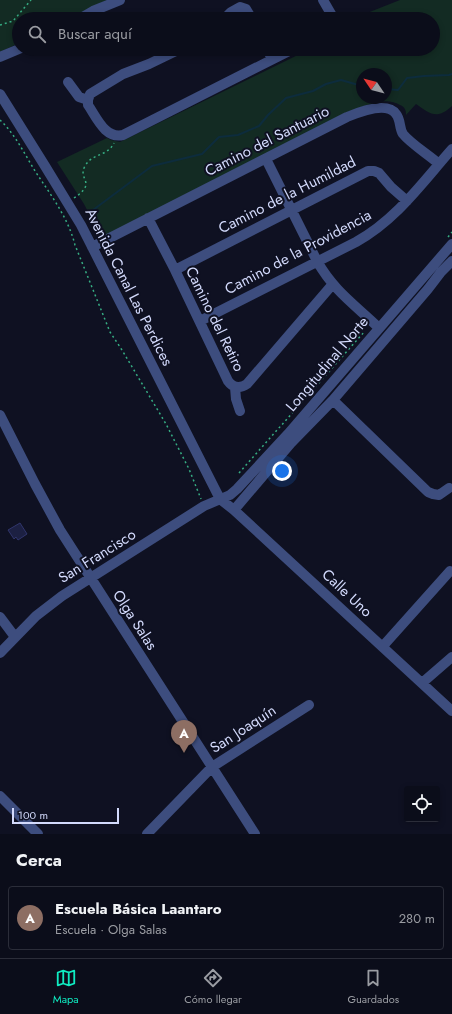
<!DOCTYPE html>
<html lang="es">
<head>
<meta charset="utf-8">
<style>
	body { margin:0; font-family:Jost,sans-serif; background:#141623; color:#f1f3f6 }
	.controls { position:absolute; right:12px; bottom:12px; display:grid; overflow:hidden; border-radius:4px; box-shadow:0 2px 6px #0003 }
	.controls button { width:36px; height:36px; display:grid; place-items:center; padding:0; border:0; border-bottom:1px solid #2b2d39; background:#0b0d1a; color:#f1f3f6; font:20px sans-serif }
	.compass { position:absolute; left:356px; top:68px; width:36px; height:36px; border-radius:50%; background:#0b0d1a; box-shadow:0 2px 6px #0003; rotate:305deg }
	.scale { position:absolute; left:12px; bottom:10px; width:107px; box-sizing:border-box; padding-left:4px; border:2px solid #d3dafc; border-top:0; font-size:11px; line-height:14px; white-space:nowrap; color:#d3dafc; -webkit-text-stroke:3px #0f1122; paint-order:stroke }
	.you { position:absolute; left:282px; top:471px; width:14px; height:14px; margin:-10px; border:3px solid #fff; border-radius:50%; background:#1a73e8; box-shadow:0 0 0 6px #1a73e833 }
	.badge { display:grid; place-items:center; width:26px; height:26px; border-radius:50%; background:#0fecc2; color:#fff; font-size:13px; font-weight:700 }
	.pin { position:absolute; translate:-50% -33px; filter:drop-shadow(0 1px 2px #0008) }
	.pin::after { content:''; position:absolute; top:21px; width:14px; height:12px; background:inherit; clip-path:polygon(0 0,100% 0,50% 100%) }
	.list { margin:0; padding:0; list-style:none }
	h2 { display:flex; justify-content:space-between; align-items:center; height:52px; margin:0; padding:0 16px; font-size:17px }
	h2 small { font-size:13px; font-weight:400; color:#9a9ca2 }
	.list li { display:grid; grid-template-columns:26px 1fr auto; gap:12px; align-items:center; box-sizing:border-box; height:64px; margin:0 8px 8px; padding:0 8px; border:1px solid #2b2d39; border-radius:4px }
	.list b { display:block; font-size:15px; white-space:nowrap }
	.list p { margin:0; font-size:13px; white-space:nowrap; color:#9a9ca2 }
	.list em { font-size:13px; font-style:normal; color:#9a9ca2 }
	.icon { flex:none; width:22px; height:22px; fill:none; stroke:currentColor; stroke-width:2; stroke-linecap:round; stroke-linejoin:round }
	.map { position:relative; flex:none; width:452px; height:834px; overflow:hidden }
	.search { position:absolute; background:#0b0d1a; box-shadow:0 2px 6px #0003; left:12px; right:12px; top:12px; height:44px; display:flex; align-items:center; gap:10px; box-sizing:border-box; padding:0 14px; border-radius:22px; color:#9a9ca2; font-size:15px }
	.sheet { height:124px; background:#0b0d1a }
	nav { display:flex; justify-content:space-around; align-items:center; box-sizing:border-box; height:56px; border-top:1px solid #2b2d39; background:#0b0d1a; font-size:11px; color:#9a9ca2 }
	nav a { display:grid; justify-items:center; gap:2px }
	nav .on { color:#0fecc2 }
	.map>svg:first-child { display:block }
	.green { fill:#132b23; fill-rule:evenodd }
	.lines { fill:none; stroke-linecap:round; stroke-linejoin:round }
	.stream { stroke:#0d2c3d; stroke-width:2 }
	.building { fill:#1c2042; stroke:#30356c }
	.path { stroke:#36ad83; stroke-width:1.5; stroke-dasharray:2 3; stroke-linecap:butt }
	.minor { stroke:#3d4d7e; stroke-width:10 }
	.labels { text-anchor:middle; stroke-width:4; stroke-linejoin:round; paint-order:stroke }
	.street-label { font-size:15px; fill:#d3dafc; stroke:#0f1122 }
</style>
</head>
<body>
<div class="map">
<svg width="452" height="834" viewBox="0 0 452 834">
	<rect width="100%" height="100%" fill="#0f1122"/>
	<path class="green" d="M0,0H107L86,10L70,19H19V43L0,52Z
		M400,0H452V106C437,120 430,114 416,104L406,115C406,110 405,107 400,105C384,95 364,107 348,112L102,239L84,204L57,162L107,138L111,140L120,142L310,49H433V19H352ZM362,74H386V98H362Z"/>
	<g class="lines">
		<path class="stream" d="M386,89L398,90L407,78L424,76L449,75L452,74
			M89,213L152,166L202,154L219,137L238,135L259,126L268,115L286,98L313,91L326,84L341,80L362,86"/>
	</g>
	<path class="building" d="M20,523L27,534L18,540L16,537L14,539L8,530Z"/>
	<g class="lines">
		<path class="path" d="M0,25L13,21L31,0
			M0,120C15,134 24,153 35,171C50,194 68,217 75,245L110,332L122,350L166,424L189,469L201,499
			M74,198C98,182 77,180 85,166C92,153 107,157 114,143
			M448,237L452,232
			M239,473L365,331"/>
		<path class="minor" d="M323,0L334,19
			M79,19L93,11L120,0
			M224,19L231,12L240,7L246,9L252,19
			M180,49L149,64L123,74L90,94L88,100V105C97,118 105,139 123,135L293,49
			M267,49L272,59
			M0,57L19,49
			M68,82L79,97L88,100
			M0,94L45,166L81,225L220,499L234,510L452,711
			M266,159L317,261C334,291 354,304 378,327
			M148,218L175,270L228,381C233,388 240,389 247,384L332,285
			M92,247L347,117C359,112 387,101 396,114C401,120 399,128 403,134C411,144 429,155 439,164
			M175,270L368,171H374L379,173L391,187L407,201
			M200,321L356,242C396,220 422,183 452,149
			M235,387L236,399L240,411
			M333,400L428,492L433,494L439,495L449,488
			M0,415L35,484L60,530L255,834
			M234,510L291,443L333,400L428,289L441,272L452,261
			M0,617L15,637
			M383,646L450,571
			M0,653L36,616L62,596L204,506L230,495L237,489L288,434L452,244
			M422,683L452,657
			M0,796L38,834
			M147,834L212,767L309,705"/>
	</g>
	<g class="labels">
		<g class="street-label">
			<text transform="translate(267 141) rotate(-27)" y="5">Camino del Santuario</text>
			<text transform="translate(287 195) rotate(-27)" y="5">Camino de la Humildad</text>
			<text transform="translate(298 252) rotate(-28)" y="5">Camino de la Providencia</text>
			<text transform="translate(129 287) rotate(63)" y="5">Avenida Canal Las Perdices</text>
			<text transform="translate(215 319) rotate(64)" y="5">Camino del Retiro</text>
			<text transform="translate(327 364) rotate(-50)" y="5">Longitudinal Norte</text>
			<text transform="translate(97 556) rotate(-32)" y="5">San Francisco</text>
			<text transform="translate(347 593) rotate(43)" y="5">Calle Uno</text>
			<text transform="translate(135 620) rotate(57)" y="5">Olga Salas</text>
			<text transform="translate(243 729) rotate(-33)" y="5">San Joaquín</text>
		</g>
	</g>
</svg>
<div class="controls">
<button><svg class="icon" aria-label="locate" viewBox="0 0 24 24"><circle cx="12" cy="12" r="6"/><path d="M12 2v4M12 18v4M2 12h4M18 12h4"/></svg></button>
</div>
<svg class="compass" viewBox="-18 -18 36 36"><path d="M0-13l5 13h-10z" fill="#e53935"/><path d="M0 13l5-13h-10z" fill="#9a9ca2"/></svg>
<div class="scale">100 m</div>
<div class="you"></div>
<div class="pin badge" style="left:184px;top:753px;background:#8d6e63">A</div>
<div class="search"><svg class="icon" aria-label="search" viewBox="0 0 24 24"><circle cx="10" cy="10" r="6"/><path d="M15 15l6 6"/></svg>Buscar aquí</div>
</div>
<section class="sheet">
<h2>Cerca<small></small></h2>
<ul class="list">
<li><span class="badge" style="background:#8d6e63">A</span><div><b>Escuela Básica Laantaro</b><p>Escuela · Olga Salas</p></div><em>280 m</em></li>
</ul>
</section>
<nav>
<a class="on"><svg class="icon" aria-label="map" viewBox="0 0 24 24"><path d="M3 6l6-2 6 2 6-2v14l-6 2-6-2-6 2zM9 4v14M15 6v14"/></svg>Mapa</a>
<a><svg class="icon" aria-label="directions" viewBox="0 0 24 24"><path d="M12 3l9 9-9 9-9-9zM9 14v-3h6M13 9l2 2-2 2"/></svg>Cómo llegar</a>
<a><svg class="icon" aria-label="saved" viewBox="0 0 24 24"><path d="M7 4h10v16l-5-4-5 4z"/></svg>Guardados</a>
</nav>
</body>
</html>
